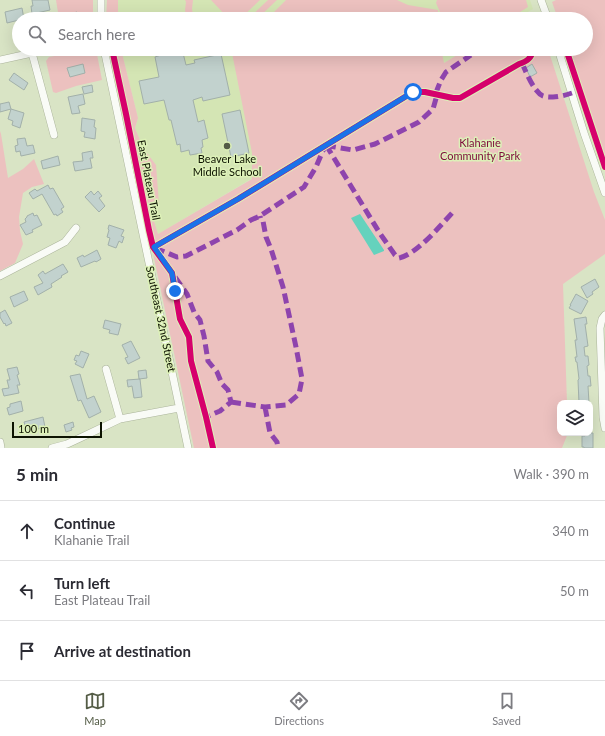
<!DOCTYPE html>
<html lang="en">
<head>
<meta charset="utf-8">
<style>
	body { margin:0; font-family:Lato,sans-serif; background:#f7f7f7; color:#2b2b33 }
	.controls { position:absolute; right:12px; bottom:12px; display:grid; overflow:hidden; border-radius:8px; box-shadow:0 4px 16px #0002 }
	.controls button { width:36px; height:36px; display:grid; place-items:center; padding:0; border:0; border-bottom:1px solid #e1e1e2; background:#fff; color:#2b2b33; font:20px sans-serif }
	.scale { position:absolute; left:12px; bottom:10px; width:90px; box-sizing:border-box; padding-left:4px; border:2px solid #0d1301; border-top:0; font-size:11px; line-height:14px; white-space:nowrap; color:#0d1301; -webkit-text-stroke:3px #ddf1b8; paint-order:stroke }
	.stop { position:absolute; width:12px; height:12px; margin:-9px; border:3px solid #1a73e8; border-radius:50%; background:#fff }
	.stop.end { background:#1a73e8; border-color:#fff; box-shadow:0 1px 4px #0008 }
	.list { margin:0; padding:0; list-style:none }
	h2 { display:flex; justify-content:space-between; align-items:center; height:52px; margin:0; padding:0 16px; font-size:17px }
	h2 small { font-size:13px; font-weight:400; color:#7c7c81 }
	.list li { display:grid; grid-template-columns:26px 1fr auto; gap:12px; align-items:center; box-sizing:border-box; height:60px; padding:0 16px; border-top:1px solid #e1e1e2 }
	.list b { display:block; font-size:15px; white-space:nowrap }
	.list p { margin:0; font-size:13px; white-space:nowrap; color:#7c7c81 }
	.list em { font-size:13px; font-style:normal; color:#7c7c81 }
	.icon { flex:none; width:22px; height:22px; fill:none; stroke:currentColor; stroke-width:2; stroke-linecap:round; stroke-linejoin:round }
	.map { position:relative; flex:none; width:605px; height:448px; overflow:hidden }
	.search { position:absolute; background:#fff; box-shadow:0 4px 16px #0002; left:12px; right:12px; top:12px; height:44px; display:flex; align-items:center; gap:10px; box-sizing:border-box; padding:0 14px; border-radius:22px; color:#7c7c81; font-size:15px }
	.sheet { height:232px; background:#fff }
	nav { display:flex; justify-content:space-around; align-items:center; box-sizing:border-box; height:56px; border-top:1px solid #e1e1e2; background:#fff; font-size:11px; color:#7c7c81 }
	nav a { display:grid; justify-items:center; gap:2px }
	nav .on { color:#545c46 }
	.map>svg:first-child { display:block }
	.built { fill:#d4e5b4 }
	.green { fill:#ecc1bf }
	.water { fill:#65d2bd }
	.building { fill:#c2d2ce; stroke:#a2b0aa }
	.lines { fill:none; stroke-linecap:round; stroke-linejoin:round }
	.minor-casing { stroke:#abb49b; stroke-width:8 }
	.minor { stroke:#f9fbf6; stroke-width:7 }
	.quiet { stroke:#8e44ad; stroke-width:5; stroke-dasharray:10 5; stroke-linecap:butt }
	.cycleway-casing { stroke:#ddf1b8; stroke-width:8 }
	.cycleway { stroke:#d6006c; stroke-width:6 }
	.route { stroke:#1a73e8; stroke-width:5 }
	.poi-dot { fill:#545c46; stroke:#ddf1b8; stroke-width:1.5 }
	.labels { text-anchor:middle; stroke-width:3; stroke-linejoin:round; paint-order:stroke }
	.park-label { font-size:11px; fill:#7e0a3b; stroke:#ddf1b8 }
	.poi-label { font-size:11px; fill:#0d1301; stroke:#ddf1b8 }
	.street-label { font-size:11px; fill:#0d1301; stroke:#ddf1b8 }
</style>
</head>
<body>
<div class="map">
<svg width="605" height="448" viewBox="0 0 605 448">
	<rect width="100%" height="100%" fill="#d9e4c5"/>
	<path class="built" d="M118,0H530L533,9L516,19H118Z
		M121,49H467L374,106L158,234L151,211L156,165L147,153L140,140L135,128L138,118Z"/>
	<path class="green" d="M56,0H93V19H59Z
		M107,0H118V19H106Z
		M185,0H193L192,9L194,19H187L185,10L186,2Z
		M211,0H260L240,19H229Z
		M268,0H277L257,19H248Z
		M286,0H397L408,5L438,10V19H267Z
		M437,0H526L528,7L509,19H443L436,3Z
		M556,0H605V161L568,49H586V19H558L552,2Z
		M92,49H96L102,80L76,86L56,93L53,92L46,61L49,57Z
		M108,49H121L138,118L135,128L140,140L147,153L156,165L159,204L151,211L158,234L252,179V153L232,53L236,49H441L444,63L467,49H548L594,192L605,220V254L563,284L567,403H560V433H568L562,448H194L150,239L135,181L109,60Z
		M0,131L1,134L8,178L23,169L34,159L44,184L32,187L23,193L19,217L20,231L23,244L15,263L0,271Z"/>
	<path class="water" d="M360,214L384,250V251L374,255L351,218Z"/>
	<path class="building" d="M32,0H48L50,10L32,14L31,6H33Z
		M22,8L24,19H19V20L7,23L5,12Z
		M77,12L79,19H68L66,15Z
		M160,49H182L186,65L195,63L194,60L221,54L230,95L203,101L202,97L193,100L198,122L204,120L208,138L202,140L203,147L201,148L202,153L190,155L189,150L181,152L180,144L177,145L171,120H169L164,100L144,104L139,81L159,77L155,57L161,55Z
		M83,64L85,73L70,77L67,68Z
		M532,64L537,73L530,77L526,68Z
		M14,73L28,83L24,90L9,80Z
		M92,85L93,92L84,94L82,87Z
		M83,94L85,104L78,106L80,113L72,114L68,97Z
		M9,102L11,109L0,112V104Z
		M11,109L24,113L20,128L12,125L13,121L8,119Z
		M240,110L249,153L231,157L222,114Z
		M82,118L95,120L94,127L96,128L95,139L84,137L85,132L81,131Z
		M25,138L27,146L33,145L35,153L21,156L20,151L16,152L15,146L18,145L17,139Z
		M92,151L93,158H90L92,168L75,171L73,162L83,161L82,153Z
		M58,156L60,165L43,169L41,161Z
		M48,185L50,189L53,188L64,207L61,209L63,212L57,216L56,214L54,215L42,194L33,199L29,193L35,189L37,191Z
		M91,191L94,195L98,191L102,196L99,198L105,206L99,212L85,197Z
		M33,213L34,216L37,215L42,225L32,230L33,232L26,235L20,225L26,222L25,219L27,217V216Z
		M109,225L124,230L121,236L124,237L122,243L119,241L116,248L108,245L110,238L107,237L109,230L108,229Z
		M97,250L101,259L96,262L95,261L81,267L77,258L83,255L84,257Z
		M63,264L68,272L61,276L62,277L51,284L52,287L38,295L34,287L43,283L38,275L43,271L45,274Z
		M595,279L599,287L592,292L593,294L587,298L581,287Z
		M24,291L28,300L14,307L10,297Z
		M576,294L588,301L581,314L569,308L571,305H570Z
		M5,310L12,323L6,326L5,323L4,324L0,317V313Z
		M586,317L587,324H585L588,346L584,347L585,356H588L589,365L587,366L588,376H590L591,386H588L589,403H579L578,380L579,379L577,362H576L575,357H577L575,340H577L574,319Z
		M105,320L121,324L118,335L109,333L110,330L103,328Z
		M131,341L140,358L128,364L125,358L128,357L122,345Z
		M81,351L89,354L83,368L75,364L77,361L74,360L76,355L79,356Z
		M17,367L19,374L17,375L20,385H17L19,393L4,396L2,389L9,388L7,380H10L7,369Z
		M146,370L147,378L139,379L138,371Z
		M80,374L87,399L94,396L101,412L89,418L81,400L78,401L70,376Z
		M140,379L142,397L134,398L132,386L128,387L127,380Z
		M21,401L23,411L9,415L7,408L10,407V404Z
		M43,417L45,427L27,432L24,422Z
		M73,422L74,427L71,428L72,430L66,432L64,425Z
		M585,433H593V448H584V447H582V436H585Z"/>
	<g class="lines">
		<g class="minor-casing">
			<path id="minor" d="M541,0L548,19
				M101,19V0
				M104,49L188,448
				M558,49L584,133L605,193
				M32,53L54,135
				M0,60L50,49
				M0,276L65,242L76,228
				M605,315L602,319L600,328L603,417L605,428
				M106,369L120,419
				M0,442L1,448
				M52,448L67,444L80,438L120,419L179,408"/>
		</g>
		<use href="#minor" class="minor"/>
		<path class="quiet" d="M522,63C526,72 534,92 543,96C546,97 550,97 553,97C559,97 566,95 572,93
			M326,145L379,232L395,255L399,258C417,254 440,226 453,212
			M326,145L335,147L353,150L375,144L419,122L433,109L437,95V90L441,80L446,72L471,55L474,57
			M155,248L177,257L186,256L237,230L251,220L260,216L304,187L316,167L325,146
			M175,277L187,294L194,312L200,320L204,336L208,361L217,372L222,384L228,390L231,402L220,411L206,417
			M231,402L265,407L286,405L299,394L302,379L296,347L283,287L271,249L266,237L263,221L261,220L260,216
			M265,407L270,433L277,442L278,448"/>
		<g class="cycleway-casing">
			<path id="cycleway" d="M112,49L126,114L149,230L153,247L172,273L180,319L189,337L191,361L206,417L213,448
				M566,49L605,167
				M154,247L238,199L413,92H425L453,98H460L519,64C528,61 531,58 534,49"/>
		</g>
		<use href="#cycleway" class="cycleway"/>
	</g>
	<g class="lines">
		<path class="route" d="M175,291L172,273L154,247L238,199L413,92"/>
	</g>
	<circle class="poi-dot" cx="227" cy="146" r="4"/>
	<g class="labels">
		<g class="park-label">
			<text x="480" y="147">Klahanie<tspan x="480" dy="13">Community Park</tspan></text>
		</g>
		<g class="poi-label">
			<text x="227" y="163">Beaver Lake<tspan x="227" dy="13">Middle School</tspan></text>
		</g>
		<g class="street-label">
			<text transform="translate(149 180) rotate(79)" y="4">East Plateau Trail</text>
			<text transform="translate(161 319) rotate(78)" y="4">Southeast 32nd Street</text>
		</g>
	</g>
</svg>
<div class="controls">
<button><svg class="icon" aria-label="layers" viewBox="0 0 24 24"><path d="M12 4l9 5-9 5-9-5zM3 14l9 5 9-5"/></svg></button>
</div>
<div class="scale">100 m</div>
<div class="stop" style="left:413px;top:92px"></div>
<div class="stop end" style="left:175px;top:291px"></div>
<div class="search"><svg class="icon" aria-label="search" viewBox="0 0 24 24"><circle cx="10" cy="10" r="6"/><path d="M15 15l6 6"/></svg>Search here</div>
</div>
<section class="sheet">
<h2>5 min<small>Walk · 390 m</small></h2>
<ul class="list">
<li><svg class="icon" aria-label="ahead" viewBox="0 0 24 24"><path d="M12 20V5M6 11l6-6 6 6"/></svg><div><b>Continue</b><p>Klahanie Trail</p></div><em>340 m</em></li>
<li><svg class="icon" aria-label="left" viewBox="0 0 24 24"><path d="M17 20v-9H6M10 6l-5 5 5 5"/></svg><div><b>Turn left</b><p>East Plateau Trail</p></div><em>50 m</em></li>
<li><svg class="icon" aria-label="arrive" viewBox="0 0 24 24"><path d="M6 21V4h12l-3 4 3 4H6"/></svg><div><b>Arrive at destination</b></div></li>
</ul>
</section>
<nav>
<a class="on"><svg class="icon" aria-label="map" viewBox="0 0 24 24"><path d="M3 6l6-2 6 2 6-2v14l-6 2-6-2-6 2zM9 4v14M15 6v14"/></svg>Map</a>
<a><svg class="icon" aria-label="directions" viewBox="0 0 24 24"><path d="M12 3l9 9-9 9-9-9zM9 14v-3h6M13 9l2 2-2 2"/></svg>Directions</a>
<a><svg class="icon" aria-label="saved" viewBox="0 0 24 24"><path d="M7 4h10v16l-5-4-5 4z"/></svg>Saved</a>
</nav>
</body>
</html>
